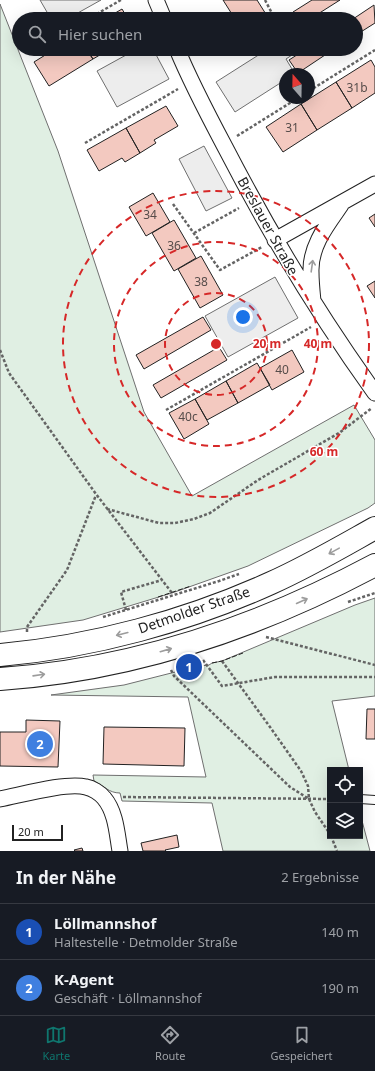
<!DOCTYPE html>
<html lang="de">
<head>
<meta charset="utf-8">
<style>
	body { margin:0; font-family:"Noto Sans",sans-serif; background:#20242c; color:#f1f3f6 }
	.controls { position:absolute; right:12px; bottom:12px; display:grid; overflow:hidden; border-radius:0px; box-shadow:0 4px 16px #0002 }
	.controls button { width:36px; height:36px; display:grid; place-items:center; padding:0; border:0; border-bottom:1px solid #363941; background:#171b24; color:#f1f3f6; font:20px sans-serif }
	.compass { position:absolute; left:279px; top:68px; width:36px; height:36px; border-radius:50%; background:#171b24; box-shadow:0 4px 16px #0002; rotate:340deg }
	.scale { position:absolute; left:12px; bottom:10px; width:51px; box-sizing:border-box; padding-left:4px; border:2px solid #222; border-top:0; font-size:11px; line-height:14px; white-space:nowrap; color:#222; -webkit-text-stroke:3px #fff; paint-order:stroke }
	.you { position:absolute; left:243px; top:317px; width:14px; height:14px; margin:-10px; border:3px solid #fff; border-radius:50%; background:#1a73e8; box-shadow:0 0 0 6px #1a73e833 }
	.badge { display:grid; place-items:center; width:26px; height:26px; border-radius:50%; background:#0f766e; color:#fff; font-size:13px; font-weight:700 }
	.pin { position:absolute; translate:-50% -50%; border:2px solid #fff; box-shadow:0 1px 4px #0006 }
	.list { margin:0; padding:0; list-style:none }
	h2 { display:flex; justify-content:space-between; align-items:center; height:52px; margin:0; padding:0 16px; font-size:17px }
	h2 small { font-size:13px; font-weight:400; color:#9ea1a6 }
	.list li { display:grid; grid-template-columns:26px 1fr auto; gap:12px; align-items:center; box-sizing:border-box; height:56px; padding:0 16px; border-top:1px solid #363941 }
	.list b { display:block; font-size:15px; white-space:nowrap }
	.list p { margin:0; font-size:13px; white-space:nowrap; color:#9ea1a6 }
	.list em { font-size:13px; font-style:normal; color:#9ea1a6 }
	.icon { flex:none; width:22px; height:22px; fill:none; stroke:currentColor; stroke-width:2; stroke-linecap:round; stroke-linejoin:round }
	.map { position:relative; flex:none; width:375px; height:851px; overflow:hidden }
	.search { position:absolute; background:#171b24; box-shadow:0 4px 16px #0002; left:12px; right:12px; top:12px; height:44px; display:flex; align-items:center; gap:10px; box-sizing:border-box; padding:0 14px; border-radius:22px; color:#9ea1a6; font-size:15px }
	.sheet { height:164px; background:#171b24 }
	nav { display:flex; justify-content:space-around; align-items:center; box-sizing:border-box; height:56px; border-top:1px solid #363941; background:#171b24; font-size:11px; color:#9ea1a6 }
	nav a { display:grid; justify-items:center; gap:2px }
	nav .on { color:#0f766e }
	.map>svg:first-child { display:block }
	.green { fill:#e0efe3; stroke:#6f6f6f }
	.parking { fill:#ededed; stroke:#6f6f6f }
	.building { fill:#f3c9c0; stroke:#222 }
	.lines { fill:none; stroke-linecap:round; stroke-linejoin:round }
	.service-casing { stroke:#222; stroke-width:10 }
	.minor-casing { stroke:#222; stroke-width:17 }
	.primary-casing { stroke:#222; stroke-width:24 }
	.path { stroke:#646464; stroke-width:2.5; stroke-dasharray:3 2; stroke-linecap:butt }
	.service { stroke:#fff; stroke-width:8 }
	.minor { stroke:#fff; stroke-width:15 }
	.primary { stroke:#fff; stroke-width:22 }
	.fence { stroke:#222; stroke-width:1; stroke-dasharray:5 2; stroke-linecap:butt }
	.oneway { stroke:#9c9c9c }
	.ring { fill:none; stroke:#d62828; stroke-width:2; stroke-dasharray:7 5 }
	.labels { text-anchor:middle; stroke-width:3; stroke-linejoin:round; paint-order:stroke }
	.number-label { font-size:12px; fill:#564c4a }
	.street-label { font-size:14px; fill:#222; stroke:#fff }
	.centre { fill:#d62828; stroke:#fff; stroke-width:2 }
	.ring-label { font-size:12px; text-anchor:middle; font-weight:bold; fill:#d62828; stroke:#fff; stroke-width:3; stroke-linejoin:round; paint-order:stroke }
</style>
</head>
<body>
<div class="map">
<svg width="375" height="851" viewBox="0 0 375 851">
	<rect width="100%" height="100%" fill="#fff"/>
	<path class="green" d="M0,4L58,151L144,412L192,496L354,405L375,440V503L368,508L248,566L172,593L83,620L0,632Z
		M375,598V696L332,701L349,770H330V836H360V813L370,851H223L212,803L122,801L120,793C109,793 104,786 94,781L93,775L206,777L188,697L51,695L124,685L199,666L209,665L212,663L222,661L355,605Z"/>
	<path class="parking" d="M40,0H101L67,19H51Z
		M137,49H153L169,79L117,107L97,71Z
		M268,49H301L286,59L295,74H285V80L235,112L216,82Z
		M204,146L232,198L206,211L179,159Z
		M275,277L298,318L228,357L205,316Z"/>
	<path class="building" d="M223,0H257L269,19H235Z
		M312,0H340L310,19H298L293,12Z
		M374,5L375,23L356,35V19H353Z
		M122,9L128,19H105Z
		M55,49H86L93,59L49,86L34,62Z
		M86,49H110L93,59Z
		M306,49H334L298,73L289,60Z
		M371,60L375,67V93L352,108L336,82Z
		M336,82L352,108L317,130L301,104Z
		M301,104L317,130L283,152L266,127Z
		M166,106L178,126L154,140L156,143L140,153L126,128Z
		M126,128L140,153L125,162L122,158L99,171L87,150Z
		M153,193L170,222L146,236L129,207Z
		M375,214V227L369,218Z
		M174,220L196,258L174,271L152,233Z
		M201,256L223,295L200,308L178,269Z
		M375,281V298L367,286Z
		M203,317L211,330L144,369L136,355Z
		M219,347L227,360L161,398L153,385Z
		M292,350L304,372L272,390L260,368Z
		M257,363L270,385L238,403L226,381Z
		M226,381L238,403L207,420L195,399Z
		M195,399L209,424L184,439L169,413Z
		M367,709H375V739H366Z
		M26,720L60,721L58,767L0,766V732H26Z
		M104,727L185,728L184,766L103,764Z
		M177,835L179,847L165,850L166,851H143L141,843Z
		M82,848L83,851H75L74,850Z"/>
	<g class="lines">
		<g class="service-casing">
			<path id="service" d="M360,799L375,800"/>
		</g>
		<g class="minor-casing">
			<path id="minor" d="M156,0L164,19
				M177,49C191,83 208,115 225,147C270,234 318,314 375,393
				M275,240L375,184
				M313,301C312,291 311,282 311,272C310,246 327,225 341,205
				M0,799C21,795 66,782 86,787C92,788 100,793 104,798C116,812 117,834 120,851"/>
		</g>
		<g class="primary-casing">
			<path id="primary" d="M0,655C92,647 187,621 271,583C307,567 341,547 375,528
				M0,679C132,670 259,627 375,565"/>
		</g>
		<path class="path" d="M265,0L275,19
			M88,19L121,0
			M31,51L35,49
			M309,91L375,50
			M237,136L298,98
			M85,143L178,89
			M173,204L220,270L262,247
			M194,233L239,208
			M0,350L9,373L96,494L172,593
			M166,410L311,327
			M107,509L159,523H175L194,519L210,513L258,480L339,433L372,408
			M348,602L375,593
			M126,610L121,592L162,580
			M103,617L219,581L239,574
			M27,632V627L67,570L96,495
			M266,637L375,665
			M203,660L222,686L275,677H375
			M222,661L270,727L301,771L308,786L309,799L315,812L330,834
			M171,670L174,676L290,787L309,799
			M123,797L330,799
			M331,836L337,851"/>
		<use href="#service" class="service"/>
		<use href="#minor" class="minor"/>
		<use href="#primary" class="primary"/>
		<path class="fence" d="M158,597L191,586
			M212,663L222,661L243,653"/>
	</g>
	<defs><path id="oneway-shaft" d="M-6 0H5M1.5-3L5.5 0L1.5 3" fill="none" stroke-width="1.6" stroke-linecap="round" stroke-linejoin="round"/></defs>
	<g class="oneway">
		<use href="#oneway-shaft" transform="translate(312 266) rotate(-82)"/>
		<use href="#oneway-shaft" transform="translate(334 551) rotate(151)"/>
		<use href="#oneway-shaft" transform="translate(302 601) rotate(-24)"/>
		<use href="#oneway-shaft" transform="translate(122 634) rotate(166)"/>
		<use href="#oneway-shaft" transform="translate(166 650) rotate(-16)"/>
		<use href="#oneway-shaft" transform="translate(39 675) rotate(-8)"/>
	</g>
	<g class="ring">
		<circle cx="216" cy="344" r="51"/>
		<circle cx="216" cy="344" r="102"/>
		<circle cx="216" cy="344" r="153"/>
	</g>
	<g class="labels">
		<g class="number-label">
			<text x="357" y="92">31b</text>
			<text x="292" y="132">31</text>
			<text x="150" y="219">34</text>
			<text x="174" y="250">36</text>
			<text x="201" y="286">38</text>
			<text x="282" y="374">40</text>
			<text x="188" y="421">40c</text>
		</g>
		<g class="street-label">
			<text transform="translate(268 226) rotate(61)" y="5">Breslauer Straße</text>
			<text transform="translate(194 610) rotate(-19)" y="5">Detmolder Straße</text>
		</g>
	</g>
	<circle cx="216" cy="344" r="6" class="centre"/>
	<g class="ring-label">
		<text x="267" y="348">20 m</text>
		<text x="318" y="348">40 m</text>
		<text x="324" y="456">60 m</text>
	</g>
</svg>
<div class="controls">
<button><svg class="icon" aria-label="locate" viewBox="0 0 24 24"><circle cx="12" cy="12" r="6"/><path d="M12 2v4M12 18v4M2 12h4M18 12h4"/></svg></button>
<button><svg class="icon" aria-label="layers" viewBox="0 0 24 24"><path d="M12 4l9 5-9 5-9-5zM3 14l9 5 9-5"/></svg></button>
</div>
<svg class="compass" viewBox="-18 -18 36 36"><path d="M0-13l5 13h-10z" fill="#e53935"/><path d="M0 13l5-13h-10z" fill="#9ea1a6"/></svg>
<div class="scale">20 m</div>
<div class="you"></div>
<div class="pin badge" style="left:189px;top:667px;background:#1a4fb4">1</div>
<div class="pin badge" style="left:40px;top:744px;background:#3f7fe0">2</div>
<div class="search"><svg class="icon" aria-label="search" viewBox="0 0 24 24"><circle cx="10" cy="10" r="6"/><path d="M15 15l6 6"/></svg>Hier suchen</div>
</div>
<section class="sheet">
<h2>In der Nähe<small>2 Ergebnisse</small></h2>
<ul class="list">
<li><span class="badge" style="background:#1a4fb4">1</span><div><b>Löllmannshof</b><p>Haltestelle · Detmolder Straße</p></div><em>140 m</em></li>
<li><span class="badge" style="background:#3f7fe0">2</span><div><b>K-Agent</b><p>Geschäft · Löllmannshof</p></div><em>190 m</em></li>
</ul>
</section>
<nav>
<a class="on"><svg class="icon" aria-label="map" viewBox="0 0 24 24"><path d="M3 6l6-2 6 2 6-2v14l-6 2-6-2-6 2zM9 4v14M15 6v14"/></svg>Karte</a>
<a><svg class="icon" aria-label="directions" viewBox="0 0 24 24"><path d="M12 3l9 9-9 9-9-9zM9 14v-3h6M13 9l2 2-2 2"/></svg>Route</a>
<a><svg class="icon" aria-label="saved" viewBox="0 0 24 24"><path d="M7 4h10v16l-5-4-5 4z"/></svg>Gespeichert</a>
</nav>
</body>
</html>
